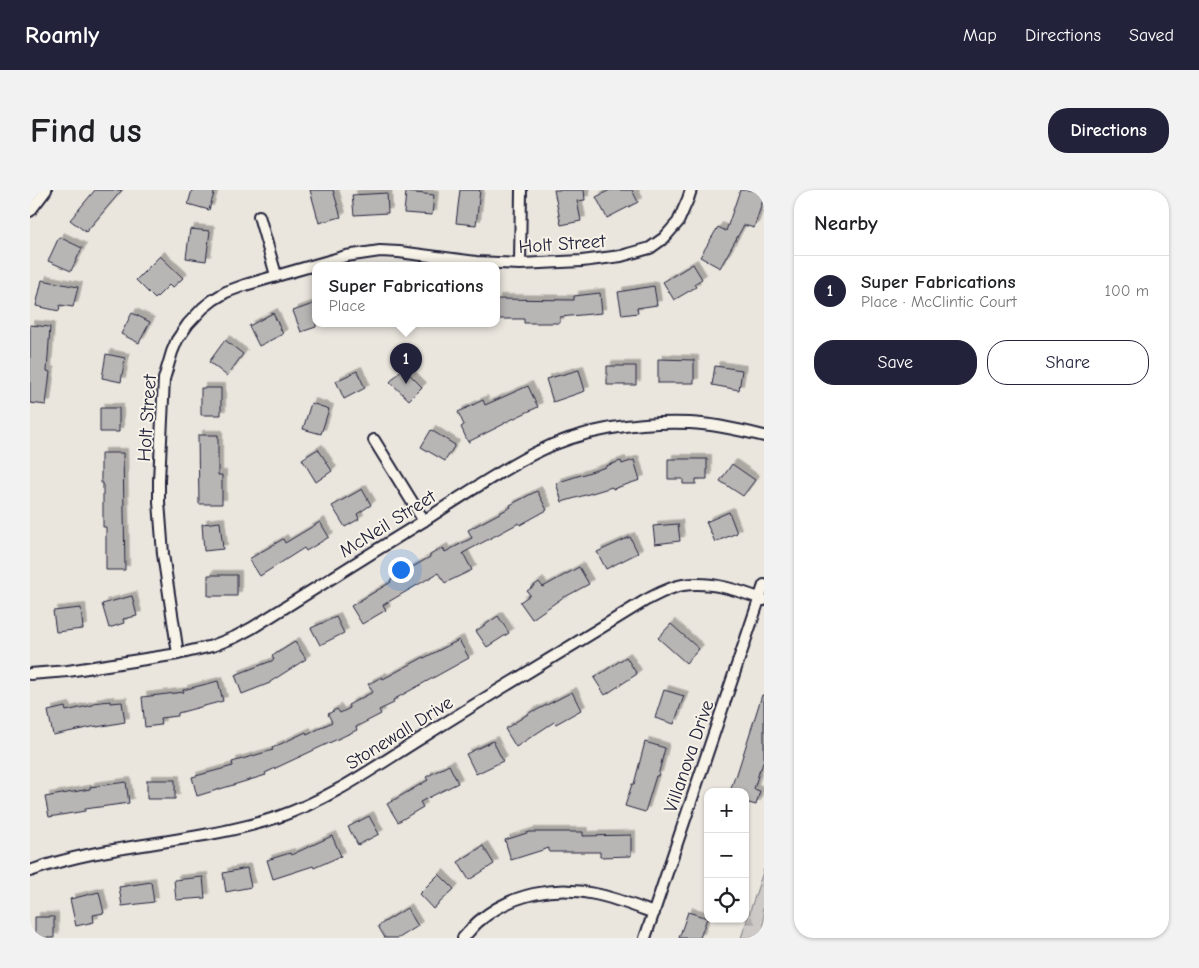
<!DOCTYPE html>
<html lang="en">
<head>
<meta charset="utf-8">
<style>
	body { margin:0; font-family:"Comic Neue",sans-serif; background:#f2f2f2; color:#202124 }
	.controls { position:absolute; right:15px; bottom:15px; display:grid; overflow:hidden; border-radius:10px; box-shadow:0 1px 4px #0004 }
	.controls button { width:45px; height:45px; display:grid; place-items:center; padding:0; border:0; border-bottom:1px solid #e0e0e0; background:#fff; color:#202124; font:25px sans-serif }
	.you { position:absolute; left:370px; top:379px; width:18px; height:18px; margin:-12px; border:4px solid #fff; border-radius:50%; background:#1a73e8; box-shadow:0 0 0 8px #1a73e833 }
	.badge { display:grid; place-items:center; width:32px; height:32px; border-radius:50%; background:#22223b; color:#fff; font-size:16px; font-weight:700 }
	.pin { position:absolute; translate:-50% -41px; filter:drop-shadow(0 1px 2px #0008) }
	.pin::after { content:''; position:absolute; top:26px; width:18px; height:15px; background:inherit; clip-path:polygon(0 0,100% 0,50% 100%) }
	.popup { position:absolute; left:282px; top:72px; width:188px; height:65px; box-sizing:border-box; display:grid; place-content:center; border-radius:10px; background:#fff; filter:drop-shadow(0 1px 4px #0005); font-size:16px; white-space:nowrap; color:#757577 }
	.popup b { font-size:19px; color:#202124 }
	.popup::after { content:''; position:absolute; left:50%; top:100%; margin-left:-10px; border:10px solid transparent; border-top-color:#fff }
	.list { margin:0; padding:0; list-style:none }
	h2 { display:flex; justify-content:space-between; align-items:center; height:65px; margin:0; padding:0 20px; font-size:21px }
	h2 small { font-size:16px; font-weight:400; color:#757577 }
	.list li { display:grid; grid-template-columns:32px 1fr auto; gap:15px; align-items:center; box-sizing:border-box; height:70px; padding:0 20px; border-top:1px solid #e0e0e0 }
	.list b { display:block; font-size:19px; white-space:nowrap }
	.list p { margin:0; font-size:16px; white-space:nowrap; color:#757577 }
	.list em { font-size:16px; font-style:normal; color:#757577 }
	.actions { display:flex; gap:10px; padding:15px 20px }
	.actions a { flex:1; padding:11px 0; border:1px solid #22223b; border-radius:20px; text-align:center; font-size:18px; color:#22223b }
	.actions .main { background:#22223b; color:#fff }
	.icon { flex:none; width:28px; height:28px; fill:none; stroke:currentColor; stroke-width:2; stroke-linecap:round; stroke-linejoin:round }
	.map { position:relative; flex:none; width:734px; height:748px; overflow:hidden; border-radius:20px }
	header { display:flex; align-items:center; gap:30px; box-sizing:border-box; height:70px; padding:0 25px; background:#22223b; color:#fff }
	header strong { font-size:24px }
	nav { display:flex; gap:28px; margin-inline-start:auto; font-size:18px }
	.intro { display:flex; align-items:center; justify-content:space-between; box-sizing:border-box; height:120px; padding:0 30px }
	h1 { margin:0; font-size:35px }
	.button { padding:12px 22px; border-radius:20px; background:#22223b; color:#fff; font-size:18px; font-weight:700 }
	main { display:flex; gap:30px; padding:0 30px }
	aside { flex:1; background:#fff; border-radius:20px; box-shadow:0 1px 4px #0004 }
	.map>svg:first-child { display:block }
	.forest { fill:url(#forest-firs); stroke:#787680 }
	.building { fill:#b8b6b5; stroke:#22223b; filter:url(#shadow) }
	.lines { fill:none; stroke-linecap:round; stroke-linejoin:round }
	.minor-casing { stroke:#22223b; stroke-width:14 }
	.minor { stroke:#f7f3e8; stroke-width:10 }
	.labels { text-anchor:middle; stroke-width:4; stroke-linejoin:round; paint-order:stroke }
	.street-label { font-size:19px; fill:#22223b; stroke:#f7f3e8 }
</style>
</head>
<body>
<header>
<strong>Roamly</strong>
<nav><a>Map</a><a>Directions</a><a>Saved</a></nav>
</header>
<div class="intro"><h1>Find us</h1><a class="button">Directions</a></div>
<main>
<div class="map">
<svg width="734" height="748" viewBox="0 0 734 748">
	<defs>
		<pattern id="forest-firs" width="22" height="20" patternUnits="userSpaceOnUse" patternTransform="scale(1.25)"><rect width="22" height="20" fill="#cdc9c6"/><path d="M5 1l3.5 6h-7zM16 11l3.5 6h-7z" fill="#b0acab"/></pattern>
		<filter id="shadow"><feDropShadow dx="4.5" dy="-4.5" stdDeviation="0" flood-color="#0004"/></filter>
	</defs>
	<rect width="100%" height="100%" fill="#eae6de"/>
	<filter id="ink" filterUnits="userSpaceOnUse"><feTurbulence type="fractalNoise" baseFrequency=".02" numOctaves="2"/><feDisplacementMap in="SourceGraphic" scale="10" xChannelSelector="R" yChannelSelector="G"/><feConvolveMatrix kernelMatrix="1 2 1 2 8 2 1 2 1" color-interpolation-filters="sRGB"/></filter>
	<g filter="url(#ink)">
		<path class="forest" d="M734,679V748H711Z"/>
		<path class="building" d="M65,0H92L56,42L40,30Z
			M162,0H185L179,20L158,14Z
			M280,0H303L311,27L289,33Z
			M430,0H450L446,35L426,33Z
			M524,0H554L555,10L547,11L551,31L531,35Z
			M580,0H602L608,12L577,28L566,7Z
			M710,0H724L734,4V7L724,38L714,35L690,78L670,67L688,37L696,41Z
			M376,2L404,5L402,25L374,23Z
			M357,3L358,23L324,25L322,5Z
			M160,39L180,41L176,71L156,68Z
			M29,47L52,58L41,81L18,71Z
			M130,66L153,88L142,98L139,95L125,109L106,90Z
			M663,74L672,89L664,94L666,97L644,110L633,92Z
			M12,90L48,97L43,117L30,115L29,121L6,116Z
			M624,96L627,115L607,118L608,123L592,125L588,102Z
			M570,103L572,123L530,127V133H494V129H466V109L544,110V106Z
			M286,113V137L271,142L263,121Z
			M102,123L120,132L109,153L91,144Z
			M243,123L253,144L229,156L219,136Z
			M0,135L20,137L17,181L20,182L16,215L0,213Z
			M195,150L213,164L197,186L179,172Z
			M76,164L95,168L91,192L72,188Z
			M628,169L664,170V193H628Z
			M577,176H606V195H577Z
			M685,176L712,180L709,200L682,195Z
			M373,178L392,197L379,210L360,192Z
			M549,180L555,201L523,212L516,189Z
			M327,181L335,198L314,209L306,191Z
			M498,196L508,217L474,233V234L438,252L431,237L434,235L428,222L453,210L455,215Z
			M171,198H191V225H171Z
			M281,213L299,219L291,244L273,239Z
			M70,218H89V242H70Z
			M401,240L425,255L415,271L391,257Z
			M168,245H188V285H192V314H169Z
			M288,259L302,281L286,292L272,269Z
			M71,263H93L95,380H76V337H73V293H71Z
			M638,269H677V289H666V294H653V289H638Z
			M604,270L610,290L583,299L582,297L532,312L526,293L576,277V276L591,271L592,274Z
			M702,274L725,290L713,306L690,291Z
			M332,299L341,315L327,324L329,329L315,337L302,316Z
			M507,301L517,320L490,335L489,333L433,363L442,380L415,393L408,383L353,415L356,420L332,434L321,416L361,392L360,390L400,367V365L413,358L415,362L442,348L438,340L481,317L480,315Z
			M699,322L707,343L685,352L676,332Z
			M190,332L193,359L174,361L172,334Z
			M290,332L299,347L276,361L274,358L230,386L219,369L253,349L255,353Z
			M648,334L650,351L625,354L623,336Z
			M600,347L608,363L576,379L567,362Z
			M549,377L559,394L535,407V406L502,429L490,412L500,405L497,401L509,392L513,397Z
			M178,385H207V406H178Z
			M102,406L107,426L93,429L94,433L79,438L72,414Z
			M51,418L53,439L26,442L23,421Z
			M468,426L479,443L457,457L446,441Z
			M306,427L314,443L290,455L281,438Z
			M641,434L669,459L656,473L628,448Z
			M429,450L439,468L363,510L364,513L349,520L351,524L326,537L327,540L235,583L236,585L167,606L162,587L203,576L202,572L243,560L242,558L276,542L277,545L302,532L298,524L307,519L310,523L320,518L318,515L343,502L338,494L352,487L353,489L394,467V468Z
			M265,452L276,469L240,492V493L212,504L205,485L244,470L242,466Z
			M596,467L607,484L575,505L564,488Z
			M188,491L193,511L148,523V526L130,528L131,535L115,537L112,507L154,502L153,500Z
			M634,500L654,506L644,534L625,528Z
			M542,502L551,520L526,534L524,532L486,557L475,539L504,520L505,521Z
			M732,505H734V569L731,579H730L724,599L730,601L726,615L715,612V602H700L705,586L706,587Z
			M80,511V513L92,512L95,532L67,537V536L23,545L18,521L35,517L36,521L63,515V513Z
			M463,551L473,571L446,584L436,564Z
			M615,552L635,558L628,586H626L615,622L595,616L602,594H604Z
			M419,575L428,593L390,612L393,617L368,632L357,614L398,590L396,587Z
			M117,590H145V609H117Z
			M96,592L99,613L55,619V621L19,627L15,607L60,599V597Z
			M339,626L349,644L328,655L318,637Z
			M500,642H553V646L601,645V666L570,667V662H519V658L481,670L475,650Z
			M302,646L311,666L284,678L283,676L243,689L237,670L260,663L261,665Z
			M453,656L464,674L439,690L428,672Z
			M217,678L221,697L196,702L193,683Z
			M409,684L424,699L403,719L389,704Z
			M173,687L175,708L146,710L144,690Z
			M121,692L124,712L92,716L89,697Z
			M69,702L74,723L63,725L64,732L46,736L40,709Z
			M377,718L388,736L369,748H355L348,736Z
			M658,722L677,728L670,748H649Z
			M5,727H24V748H5Z"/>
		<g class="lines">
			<g class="minor-casing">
				<path id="minor" d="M0,21L16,0
					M229,26L246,85
					M490,74L491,0
					M344,250L394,331
					M148,464L133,364L129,312V290L134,189L142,162L147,150L158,134L173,118L183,110L196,102L215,95L316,66L350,61L369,62L446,72L490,74L552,71L591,66L620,58L634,48L648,32L658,9L661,0
					M0,484L38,481L148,464L182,456L205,447L222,438C278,403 335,367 392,332C429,308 466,283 505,263C551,239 609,231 660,233C685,234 710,240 734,246
					M0,681C80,652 167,654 248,627C301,609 346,576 393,547C467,500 542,456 616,410C628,404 640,397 653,395C681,391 708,400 734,410
					M433,748C438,743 443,736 449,731C481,704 524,695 565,704C585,708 605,716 624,723
					M615,748L734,395"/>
			</g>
			<use href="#minor" class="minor"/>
		</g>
	</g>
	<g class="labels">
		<g class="street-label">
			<text transform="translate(532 53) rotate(-4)" y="7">Holt Street</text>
			<text transform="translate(116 228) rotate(-86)" y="7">Holt Street</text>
			<text transform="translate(357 333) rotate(-32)" y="7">McNeil Street</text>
			<text transform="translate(369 542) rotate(-32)" y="7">Stonewall Drive</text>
			<text transform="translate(658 566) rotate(-71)" y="7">Villanova Drive</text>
		</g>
	</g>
</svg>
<div class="controls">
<button>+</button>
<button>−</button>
<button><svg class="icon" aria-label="locate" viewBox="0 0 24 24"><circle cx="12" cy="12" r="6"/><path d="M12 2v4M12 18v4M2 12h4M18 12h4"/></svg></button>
</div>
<div class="you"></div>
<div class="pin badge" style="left:376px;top:194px">1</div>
<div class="popup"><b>Super Fabrications</b>Place</div>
</div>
<aside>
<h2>Nearby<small></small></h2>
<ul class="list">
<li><span class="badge">1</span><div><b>Super Fabrications</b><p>Place · McClintic Court</p></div><em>100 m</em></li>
</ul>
<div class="actions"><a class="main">Save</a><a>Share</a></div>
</aside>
</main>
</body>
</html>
